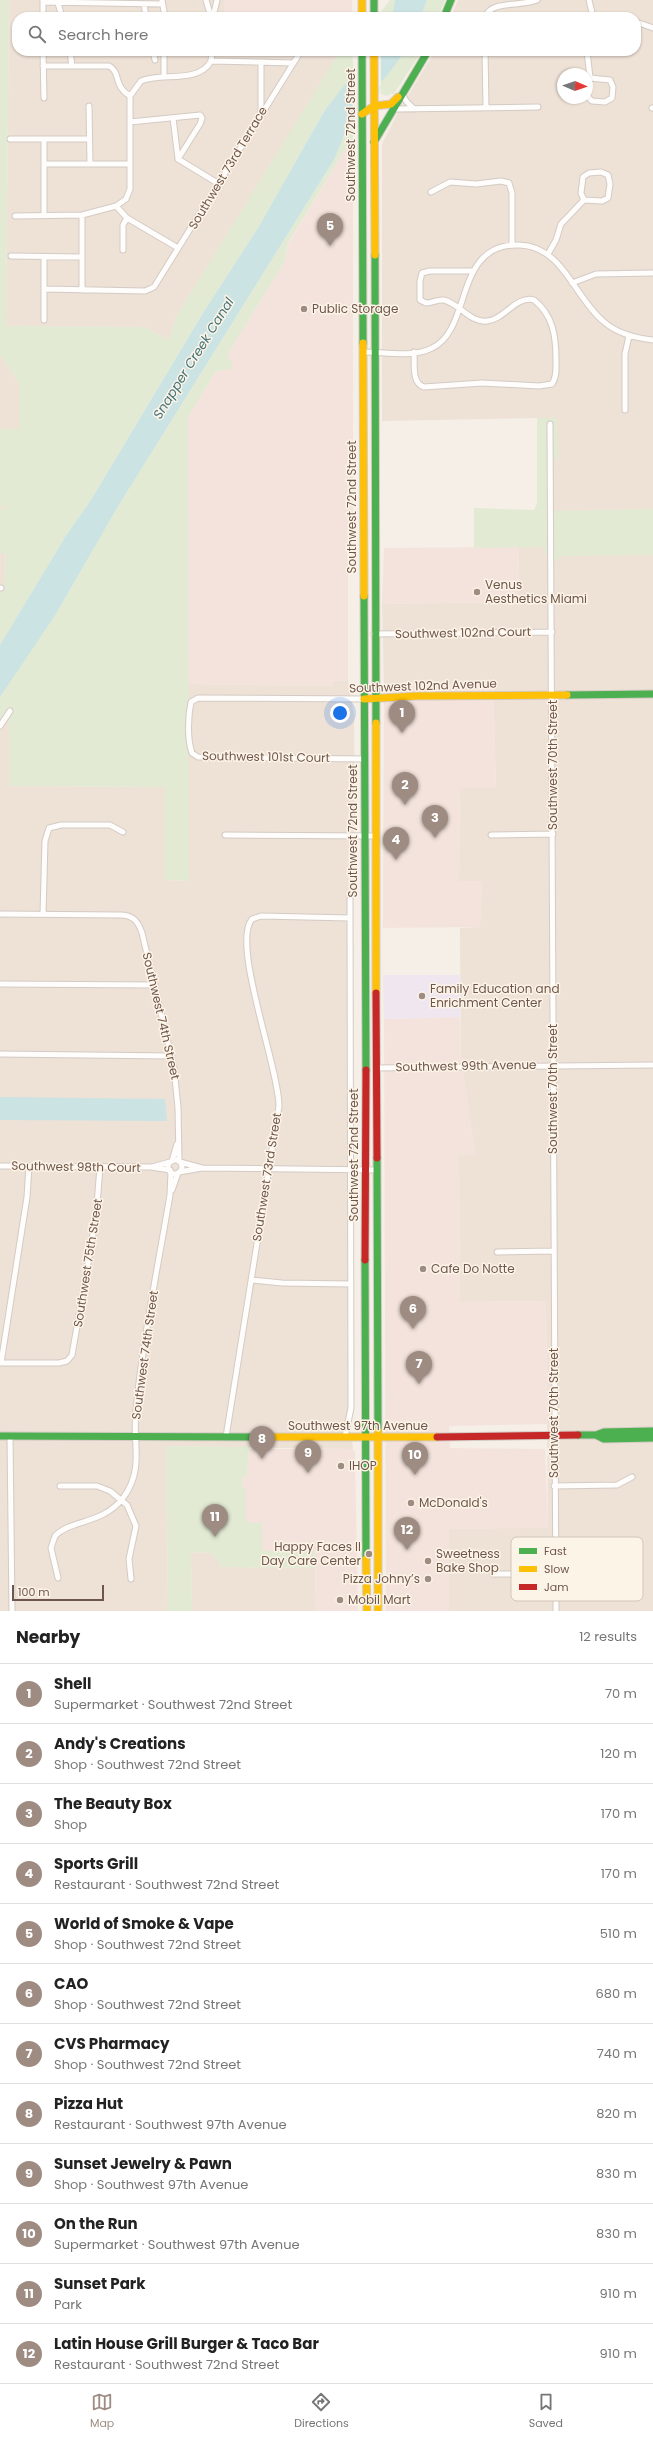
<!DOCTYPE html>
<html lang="en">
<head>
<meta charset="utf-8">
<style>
	body { margin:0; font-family:Poppins,sans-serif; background:#f2f2f2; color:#222 }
	.compass { position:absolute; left:557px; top:68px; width:36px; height:36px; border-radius:50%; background:#fff; box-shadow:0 1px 3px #0004; rotate:92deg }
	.scale { position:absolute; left:12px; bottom:10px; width:92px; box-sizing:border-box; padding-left:4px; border:2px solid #6f564b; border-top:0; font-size:11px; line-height:14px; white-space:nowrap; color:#6f564b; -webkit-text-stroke:3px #fdf4e8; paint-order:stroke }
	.you { position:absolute; left:340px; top:713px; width:14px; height:14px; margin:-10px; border:3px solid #fff; border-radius:50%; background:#1a73e8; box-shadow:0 0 0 6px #1a73e833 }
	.badge { display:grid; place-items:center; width:26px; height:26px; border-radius:50%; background:#9e8c82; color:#fff; font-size:13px; font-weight:700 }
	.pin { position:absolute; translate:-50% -33px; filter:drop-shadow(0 1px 2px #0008) }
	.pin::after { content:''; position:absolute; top:21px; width:14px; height:12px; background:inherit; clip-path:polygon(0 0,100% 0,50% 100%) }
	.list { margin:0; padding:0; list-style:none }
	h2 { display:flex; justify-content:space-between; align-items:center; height:52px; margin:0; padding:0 16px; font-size:17px }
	h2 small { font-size:13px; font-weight:400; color:#767676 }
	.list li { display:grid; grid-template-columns:26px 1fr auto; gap:12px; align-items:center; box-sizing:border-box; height:60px; padding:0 16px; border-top:1px solid #e0e0e0 }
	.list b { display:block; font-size:15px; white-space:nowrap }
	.list p { margin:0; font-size:13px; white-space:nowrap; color:#767676 }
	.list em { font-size:13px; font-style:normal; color:#767676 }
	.icon { flex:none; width:22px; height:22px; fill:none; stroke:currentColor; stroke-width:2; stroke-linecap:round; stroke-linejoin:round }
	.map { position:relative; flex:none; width:653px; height:1611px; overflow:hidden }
	.search { position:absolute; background:#fff; box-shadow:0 1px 3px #0004; left:12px; right:12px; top:12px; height:44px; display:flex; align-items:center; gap:10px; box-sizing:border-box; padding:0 14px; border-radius:16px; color:#767676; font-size:15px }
	.sheet { height:772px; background:#fff }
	nav { display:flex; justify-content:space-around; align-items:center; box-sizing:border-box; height:56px; border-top:1px solid #e0e0e0; background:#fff; font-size:11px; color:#767676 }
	nav a { display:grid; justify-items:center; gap:2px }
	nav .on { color:#9e8c82 }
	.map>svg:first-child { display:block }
	.residential { fill:#eee1d6; fill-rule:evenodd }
	.commercial { fill:#f4e3dc }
	.education { fill:#f0e6f0 }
	.green { fill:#e2ead4 }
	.water { fill:#cbe3e3 }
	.pier { fill:#f5efe8 }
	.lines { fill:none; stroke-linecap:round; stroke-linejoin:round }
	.street-casing { stroke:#d3cbc5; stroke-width:7 }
	.fast-casing { stroke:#d4cbc4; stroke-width:9 }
	.slow-casing { stroke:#d4cbc4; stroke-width:9 }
	.jam-casing { stroke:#d4cbc4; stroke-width:9 }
	.street { stroke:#fefdfc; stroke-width:5 }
	.fast { stroke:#4caf50; stroke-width:7 }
	.slow { stroke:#ffc107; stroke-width:7 }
	.jam { stroke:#c62828; stroke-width:7 }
	.poi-dot { fill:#9e8c82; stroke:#fdf4e8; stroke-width:1.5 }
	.labels { text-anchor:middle; stroke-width:3; stroke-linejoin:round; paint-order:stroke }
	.street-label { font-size:12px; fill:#6f564b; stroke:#fdf4e8 }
	.poi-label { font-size:12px; fill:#6f564b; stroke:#fdf4e8; text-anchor:start }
	.water-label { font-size:13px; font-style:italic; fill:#44747a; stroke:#fdf4e8 }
	.key { fill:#fdf4e8; stroke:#d2c5b9; stroke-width:1 }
	.key-label { font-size:11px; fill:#6f564b }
</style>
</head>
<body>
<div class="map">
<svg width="653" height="1611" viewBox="0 0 653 1611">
	<rect width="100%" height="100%" fill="#f5efe8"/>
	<path class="residential" d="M9,0H224V17H17V51H341L176,317L169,341L146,327L6,326Z
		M458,0H653V1611H449V1529L548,1527L546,1301L460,1302L459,1155L475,1153L461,1059L460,928L480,927L482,881H459L460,788H496L493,684L384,685L382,604L518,602L519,547H540V418L382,421V144L398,112L435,51H636V17H451ZM563,74H587V98H563Z
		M0,354L19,384V459L7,506L5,582L0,595Z
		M348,680L354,715L355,858L352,898L354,1395L353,1413L350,1424L353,1449L166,1446L168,1611H0V720L9,704L10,786L165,787V880L188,881V684L333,686V681Z
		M191,1552L210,1553L219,1561L220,1567L315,1568L316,1611H192Z"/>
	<path class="commercial" d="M224,0H352V17H224Z
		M353,145V511L348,545V680L333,681V686L188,684V417L216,371L232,363L226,356L285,261L288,244L346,148Z
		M519,547L518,602L382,604L384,548Z
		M493,684L496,788H460L459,881H482L480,927L383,928L384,685Z
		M460,1017L461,1059L475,1153L459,1155L460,1302L546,1301L547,1424L449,1426L450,1448L545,1449L548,1528L449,1529V1611H386L384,1019Z
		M249,1449H352L355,1452L358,1611H316L315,1551H262V1523H246V1488H242V1477H247Z"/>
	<path class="education" d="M383,975H461L460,1017L384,1019Z"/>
	<path class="green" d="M0,0H9L6,326L146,327L169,341L176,317L340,51H352L354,76L325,110L258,228L203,313L91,500L67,534L0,645V595L5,582L6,554L0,553V509H6L7,506H0V429H19V384L0,354Z
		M390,0H395L392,17H381L380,13Z
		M427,0H445L438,17H421Z
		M378,51L380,83L405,51H422L393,95L392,93L387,96L381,94L380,83L379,96L377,93Z
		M353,113V145L346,148L288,243L285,261L227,355L232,363V369L216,371L188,417L189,881L165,880V787L9,786V705L0,720V697L10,681L56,614L117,508L335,158Z
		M537,418H557L558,460L554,458L553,423L547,426L549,551L545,553V547L474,548V508L534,510L537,504Z
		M653,509V555L559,556L558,561L554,560V511Z
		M166,1446L249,1447L247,1477H242V1488H246V1522L262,1523L263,1551H315V1568L220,1567L219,1561L210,1553L191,1552L192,1611H168Z"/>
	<path class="water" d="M395,0H427L421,17H392Z
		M373,51H405L389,73L353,113L335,158L117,508L56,614L0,697V645L67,534L91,500L203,313L258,228L325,110L347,82L358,72Z
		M0,1097L165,1099L167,1121L0,1120Z"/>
	<path class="pier" d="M371,51H381V85L353,118L352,75Z"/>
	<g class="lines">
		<g class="street-casing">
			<path id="street" d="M162,0L165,17
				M206,0L211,17
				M589,0L593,17
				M43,2L162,4
				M58,3L62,17
				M144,4L146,17
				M593,16L621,17
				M43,17V0
				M213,17L217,0
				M485,17C491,0 520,7 537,0
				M636,22L653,28
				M43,51L44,98
				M70,51L72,66
				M153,51L155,60
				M164,51V76
				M485,51L486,107
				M211,61L212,51
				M261,62V111
				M43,66H109C121,72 113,86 130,96
				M587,86L590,78L587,51
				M587,87L588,97L592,101L605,102L612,98L613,87L610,80L590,78
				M402,93L406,101L414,109
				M89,106L90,164
				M652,108H653
				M395,109L538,107
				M173,118L178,159
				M130,122L200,115L202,118L200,124L178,159L219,184
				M10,139H89
				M44,139V216
				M44,164H130
				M601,172L608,175L610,184L608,198L602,201L584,200L581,193L583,177L589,173Z
				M431,192L450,182L476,184L501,181L509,183L512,193V245
				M116,206L126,199L130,189V96L141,81C161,72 199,84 211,61L293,63
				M15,216L82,215L116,206L127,218L178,248
				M123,250V225L127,218
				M548,254L556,240L561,224L584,200
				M11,256L82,257
				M44,257V320
				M572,283L596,274L653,273
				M44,289L145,291L154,287L301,51
				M82,290V215
				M363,352C384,352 413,358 432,348C473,329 453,243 519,245C563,246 574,297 603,321C616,333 635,338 653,340
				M414,352C415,363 411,383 424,387L482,383L539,386L552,384C557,377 556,368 556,360C556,336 553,315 534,300C516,295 504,320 487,321C470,323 460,304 444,300C437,299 433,303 426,303L420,300V281L422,273L430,271H473
				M625,410V354L629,336
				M550,424L556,1611
				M0,588H1
				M374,634L552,632
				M364,699L198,698L191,702C188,716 187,739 192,753L198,757L364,759
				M0,726L10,711
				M225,835L375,836
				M491,835L553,834
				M0,914L120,915C133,915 138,921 142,933L174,1068L178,1108L179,1161
				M43,914L45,841L49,828L61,825H110L123,832
				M0,984L155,985
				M0,1054L172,1056
				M376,1068L653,1065
				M168 1167a7 7 0 1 1 14 0a7 7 0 1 1-14 0Z
				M172,1161L177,1144
				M180,1162L202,1168
				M0,1166L151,1167L170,1170
				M152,1167L170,1162
				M179,1172L202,1168L376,1170
				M172,1190L178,1173
				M497,1252L554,1251
				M251,1280L282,1283L351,1284
				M0,1363H59L67,1361L72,1355L96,1217L100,1167
				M1,1363L27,1197L29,1166
				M10,1436L12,1611
				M226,1437L279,1106C279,1068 231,944 252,919L261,916L350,918
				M345,1437L351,1408L350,899
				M60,1486H97L110,1491L127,1505L136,1526L129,1559L131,1579
				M554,1486L617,1485L632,1477
				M493,1574H555
				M58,1578L51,1548L55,1536C71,1519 102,1525 123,1498C145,1469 132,1442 136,1410C143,1338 158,1266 170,1195L171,1172"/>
		</g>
		<g class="fast-casing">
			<path id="fast" d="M374,0V17
				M444,17L451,0
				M362,51L363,343
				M374,142L428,51
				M375,255L376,723
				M364,596L366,1070
				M567,695L653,694
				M377,1158L378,1431
				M365,1260L366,1559
				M578,1435H596L604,1439L653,1438
				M596,1435L604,1432L653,1431
				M0,1436L268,1437"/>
		</g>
		<g class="slow-casing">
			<path id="slow" d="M362,0V17
				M374,51L375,255
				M362,114L374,106L391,104L398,97
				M363,343L364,596
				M364,699L416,696L567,695
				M376,723V993
				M378,1431V1611
				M268,1437H437
				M366,1559L367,1611"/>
		</g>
		<g class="jam-casing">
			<path id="jam" d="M376,993L377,1158
				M365,1260L366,1070
				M437,1437L578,1435"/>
		</g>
		<use href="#street" class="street"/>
		<use href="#fast" class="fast"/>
		<use href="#slow" class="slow"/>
		<use href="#jam" class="jam"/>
	</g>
	<g class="poi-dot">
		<circle cx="304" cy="309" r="4"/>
		<circle cx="477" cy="592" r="4"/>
		<circle cx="422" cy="996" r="4"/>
		<circle cx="423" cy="1269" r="4"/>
		<circle cx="341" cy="1466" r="4"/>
		<circle cx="411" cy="1503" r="4"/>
		<circle cx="369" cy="1554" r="4"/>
		<circle cx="428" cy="1561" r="4"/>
		<circle cx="428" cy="1579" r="4"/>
		<circle cx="340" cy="1600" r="4"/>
	</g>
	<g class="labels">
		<g class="street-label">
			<text transform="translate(351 135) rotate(-90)" y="4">Southwest 72nd Street</text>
			<text transform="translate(228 168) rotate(-59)" y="4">Southwest 73rd Terrace</text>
			<text transform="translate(352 507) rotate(-90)" y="4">Southwest 72nd Street</text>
			<text transform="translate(463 633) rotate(-1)" y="4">Southwest 102nd Court</text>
			<text transform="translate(423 686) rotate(-2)" y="4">Southwest 102nd Avenue</text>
			<text transform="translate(266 757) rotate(1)" y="4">Southwest 101st Court</text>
			<text transform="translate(553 765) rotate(-90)" y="4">Southwest 70th Street</text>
			<text transform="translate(353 831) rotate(-90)" y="4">Southwest 72nd Street</text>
			<text transform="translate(161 1016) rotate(77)" y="4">Southwest 74th Street</text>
			<text transform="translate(466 1066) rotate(-1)" y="4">Southwest 99th Avenue</text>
			<text transform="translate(553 1089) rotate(-90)" y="4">Southwest 70th Street</text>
			<text transform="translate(354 1155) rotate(-90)" y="4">Southwest 72nd Street</text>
			<text transform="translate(76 1167) rotate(1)" y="4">Southwest 98th Court</text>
			<text transform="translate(267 1177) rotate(-81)" y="4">Southwest 73rd Street</text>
			<text transform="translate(88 1263) rotate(-81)" y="4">Southwest 75th Street</text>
			<text transform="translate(145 1355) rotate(-82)" y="4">Southwest 74th Street</text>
			<text transform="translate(554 1413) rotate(-90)" y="4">Southwest 70th Street</text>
			<text x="358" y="1430">Southwest 97th Avenue</text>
		</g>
		<g class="poi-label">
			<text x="312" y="313">Public Storage</text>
			<text x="485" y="589">Venus<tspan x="485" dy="14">Aesthetics Miami</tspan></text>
			<text x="430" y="993">Family Education and<tspan x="430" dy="14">Enrichment Center</tspan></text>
			<text x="431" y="1273">Cafe Do Notte</text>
			<text x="349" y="1470">IHOP</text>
			<text x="419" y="1507">McDonald's</text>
			<text x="361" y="1551" text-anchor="end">Happy Faces II<tspan x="361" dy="14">Day Care Center</tspan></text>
			<text x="436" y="1558">Sweetness<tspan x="436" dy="14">Bake Shop</tspan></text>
			<text x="420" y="1583" text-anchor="end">Pizza Johny’s</text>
			<text x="348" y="1604">Mobil Mart</text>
		</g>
		<g class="water-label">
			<text transform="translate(193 358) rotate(-58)" y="5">Snapper Creek Canal</text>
		</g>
	</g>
	<rect x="511" y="1537" width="132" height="64" rx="6" class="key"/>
	<rect x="519" y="1548" width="18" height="6" fill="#4caf50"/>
	<rect x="519" y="1566" width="18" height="6" fill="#ffc107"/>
	<rect x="519" y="1584" width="18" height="6" fill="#c62828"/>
	<g class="key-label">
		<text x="544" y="1555">Fast</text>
		<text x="544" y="1573">Slow</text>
		<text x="544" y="1591">Jam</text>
	</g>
</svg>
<svg class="compass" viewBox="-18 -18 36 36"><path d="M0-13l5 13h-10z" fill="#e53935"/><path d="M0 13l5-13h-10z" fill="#767676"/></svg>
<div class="scale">100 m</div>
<div class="you"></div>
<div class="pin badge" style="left:402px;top:733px">1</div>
<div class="pin badge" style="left:405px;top:805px">2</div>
<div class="pin badge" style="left:435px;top:838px">3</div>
<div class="pin badge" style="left:396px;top:860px">4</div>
<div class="pin badge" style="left:330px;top:246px">5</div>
<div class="pin badge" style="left:413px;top:1329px">6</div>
<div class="pin badge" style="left:419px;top:1384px">7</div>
<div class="pin badge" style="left:262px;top:1459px">8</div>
<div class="pin badge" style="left:308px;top:1473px">9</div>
<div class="pin badge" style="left:415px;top:1475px">10</div>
<div class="pin badge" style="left:215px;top:1537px">11</div>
<div class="pin badge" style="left:407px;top:1550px">12</div>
<div class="search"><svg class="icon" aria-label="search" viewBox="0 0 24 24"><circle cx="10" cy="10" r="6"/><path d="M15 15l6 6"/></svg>Search here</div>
</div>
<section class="sheet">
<h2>Nearby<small>12 results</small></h2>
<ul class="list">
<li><span class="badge">1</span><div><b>Shell</b><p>Supermarket · Southwest 72nd Street</p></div><em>70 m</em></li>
<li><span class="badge">2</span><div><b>Andy's Creations</b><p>Shop · Southwest 72nd Street</p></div><em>120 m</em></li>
<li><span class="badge">3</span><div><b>The Beauty Box</b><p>Shop</p></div><em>170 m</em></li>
<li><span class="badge">4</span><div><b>Sports Grill</b><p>Restaurant · Southwest 72nd Street</p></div><em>170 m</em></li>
<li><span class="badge">5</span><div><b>World of Smoke &amp; Vape</b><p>Shop · Southwest 72nd Street</p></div><em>510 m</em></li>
<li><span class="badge">6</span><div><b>CAO</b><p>Shop · Southwest 72nd Street</p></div><em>680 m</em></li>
<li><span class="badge">7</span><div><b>CVS Pharmacy</b><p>Shop · Southwest 72nd Street</p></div><em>740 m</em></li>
<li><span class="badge">8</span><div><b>Pizza Hut</b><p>Restaurant · Southwest 97th Avenue</p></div><em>820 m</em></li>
<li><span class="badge">9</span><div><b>Sunset Jewelry &amp; Pawn</b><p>Shop · Southwest 97th Avenue</p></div><em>830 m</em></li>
<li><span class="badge">10</span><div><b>On the Run</b><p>Supermarket · Southwest 97th Avenue</p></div><em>830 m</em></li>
<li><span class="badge">11</span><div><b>Sunset Park</b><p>Park</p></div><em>910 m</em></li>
<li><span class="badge">12</span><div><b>Latin House Grill Burger &amp; Taco Bar</b><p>Restaurant · Southwest 72nd Street</p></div><em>910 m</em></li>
</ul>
</section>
<nav>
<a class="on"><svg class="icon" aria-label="map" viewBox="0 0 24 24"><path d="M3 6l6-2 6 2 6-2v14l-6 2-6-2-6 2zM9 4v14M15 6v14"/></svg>Map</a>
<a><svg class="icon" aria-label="directions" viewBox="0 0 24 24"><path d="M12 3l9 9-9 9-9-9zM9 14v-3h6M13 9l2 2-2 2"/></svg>Directions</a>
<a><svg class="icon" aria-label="saved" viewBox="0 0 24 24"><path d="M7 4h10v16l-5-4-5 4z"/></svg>Saved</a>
</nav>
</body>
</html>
